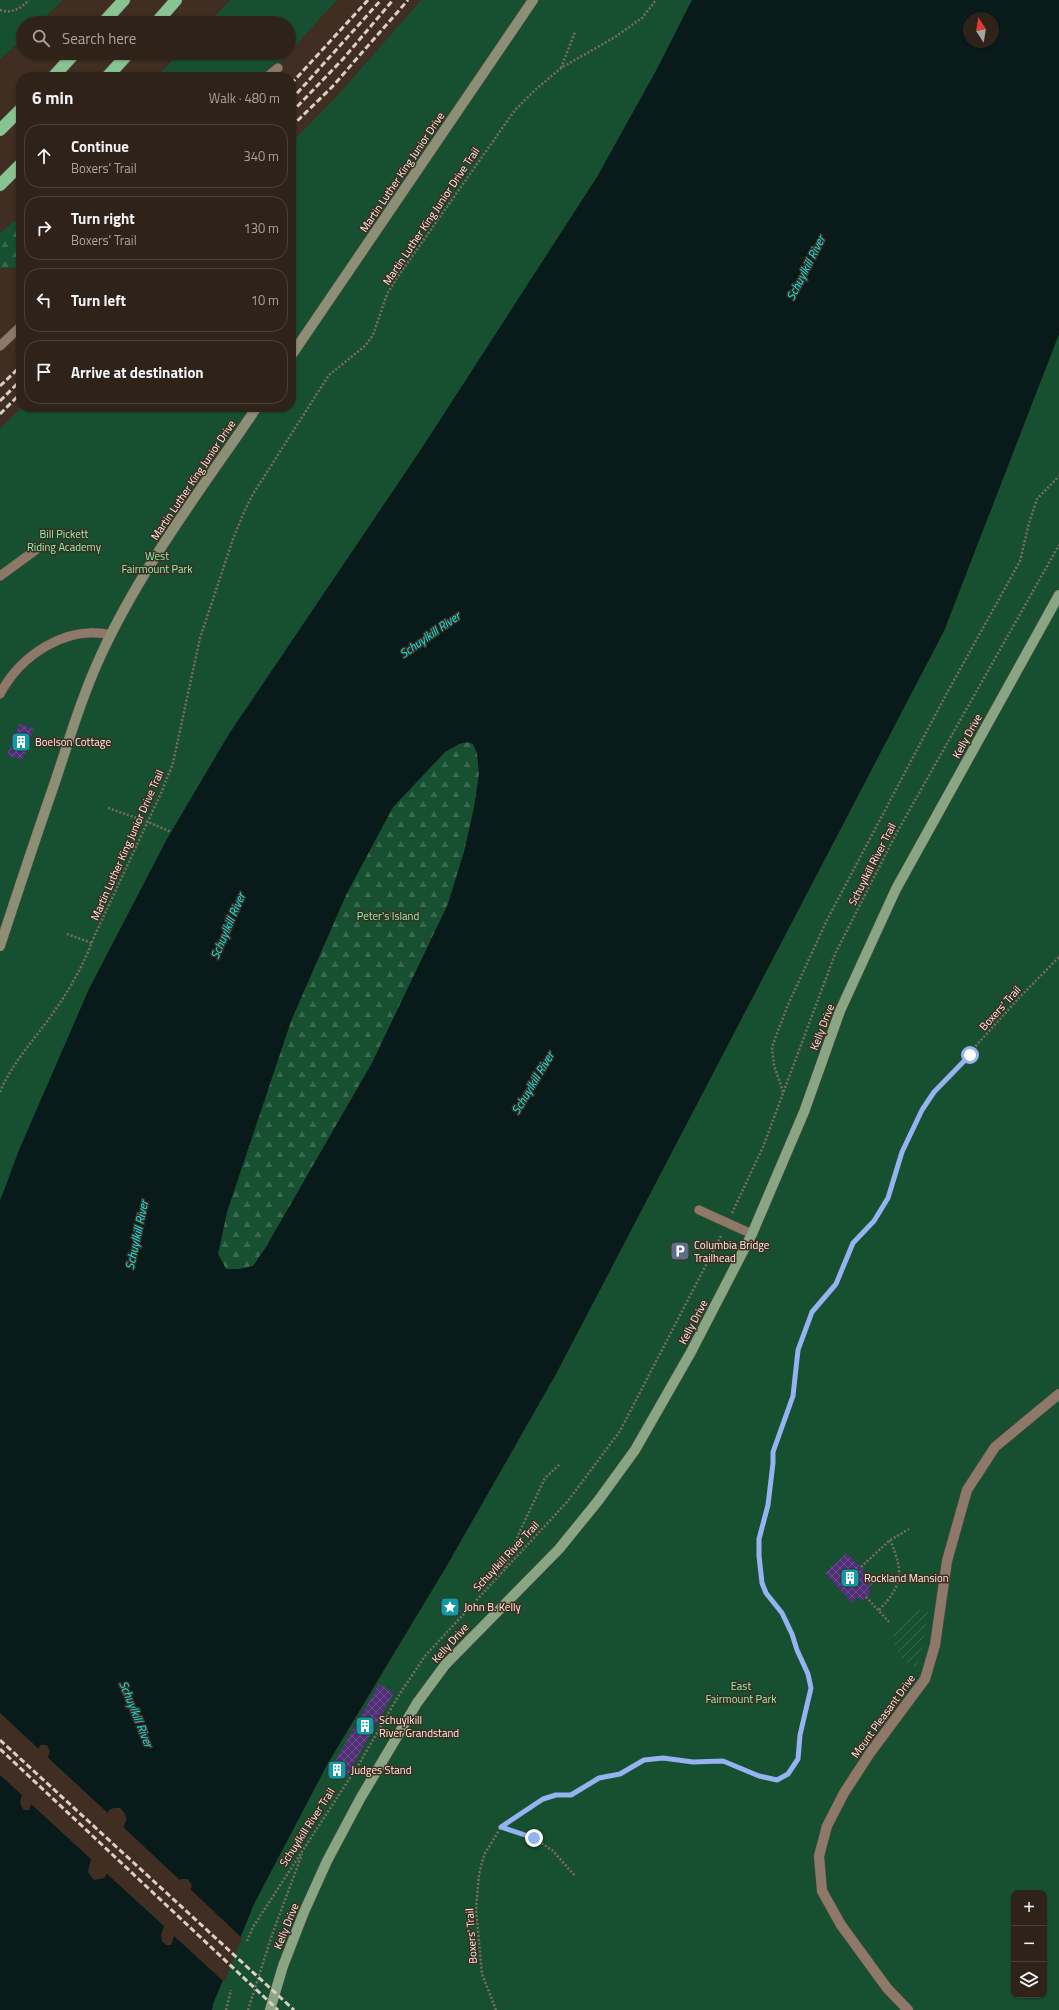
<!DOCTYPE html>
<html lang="en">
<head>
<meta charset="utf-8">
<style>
	body { margin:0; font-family:"Titillium Web",sans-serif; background:#3b2f26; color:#f1f3f6 }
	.controls { position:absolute; right:12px; bottom:12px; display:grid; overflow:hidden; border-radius:8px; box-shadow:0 1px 3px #0004 }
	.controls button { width:36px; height:36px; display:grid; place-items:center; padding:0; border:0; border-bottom:1px solid #4a3f38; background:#2f2219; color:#f1f3f6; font:20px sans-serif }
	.compass { position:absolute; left:963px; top:12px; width:36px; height:36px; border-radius:50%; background:#2f2219; box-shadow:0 1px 3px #0004; rotate:348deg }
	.stop { position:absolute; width:12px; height:12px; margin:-9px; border:3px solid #95b2f1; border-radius:50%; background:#fff }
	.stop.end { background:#95b2f1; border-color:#fff; box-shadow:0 1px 4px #0008 }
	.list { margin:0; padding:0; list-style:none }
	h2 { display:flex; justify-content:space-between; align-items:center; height:52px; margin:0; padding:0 16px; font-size:17px }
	h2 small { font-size:13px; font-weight:400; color:#a7a4a2 }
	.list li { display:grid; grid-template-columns:26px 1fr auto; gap:12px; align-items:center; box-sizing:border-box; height:64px; margin:0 8px 8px; padding:0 8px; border:1px solid #4a3f38; border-radius:16px }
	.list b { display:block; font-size:15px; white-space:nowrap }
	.list p { margin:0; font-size:13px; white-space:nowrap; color:#a7a4a2 }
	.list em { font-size:13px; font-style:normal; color:#a7a4a2 }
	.icon { flex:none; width:22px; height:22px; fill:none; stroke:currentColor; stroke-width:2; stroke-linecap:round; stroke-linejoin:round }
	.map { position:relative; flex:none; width:1059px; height:2010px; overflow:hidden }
	.search { position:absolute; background:#2f2219; box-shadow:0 1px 3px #0004; left:16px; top:16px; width:280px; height:44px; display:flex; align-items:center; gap:10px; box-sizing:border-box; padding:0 14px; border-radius:22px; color:#a7a4a2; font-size:15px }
	.panel { position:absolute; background:#2f2219; box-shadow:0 1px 3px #0004; left:16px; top:72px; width:280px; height:340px; border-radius:16px }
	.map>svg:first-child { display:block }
	.forest { fill:url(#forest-firs) }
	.park { fill:#165031; fill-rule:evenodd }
	.garden { fill:url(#garden-furrows) }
	.water { fill:#091a1b; fill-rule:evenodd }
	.pier { fill:#3f2e21 }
	.building { fill:url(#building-cross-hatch) }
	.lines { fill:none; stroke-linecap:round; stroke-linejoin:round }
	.service-casing { stroke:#5a4b40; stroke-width:10 }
	.minor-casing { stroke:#5a4b40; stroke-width:11 }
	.secondary-casing { stroke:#5a4b40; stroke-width:11 }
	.primary-casing { stroke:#5a4b40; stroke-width:11 }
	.motorway-casing { stroke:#5a4b40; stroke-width:13 }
	.path { stroke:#7a6b5f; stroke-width:2.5; stroke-dasharray:2 2; stroke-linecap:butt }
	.service { stroke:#8d7869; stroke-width:9 }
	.minor { stroke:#8d7869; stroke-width:10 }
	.secondary { stroke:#8c8e76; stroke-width:10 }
	.primary { stroke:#8aa583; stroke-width:10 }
	.motorway { stroke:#88c394; stroke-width:12 }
	.rail { stroke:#dbcec5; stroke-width:3; stroke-dasharray:6 3; stroke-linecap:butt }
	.route { stroke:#95b2f1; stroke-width:5 }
	.labels { text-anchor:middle; stroke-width:3; stroke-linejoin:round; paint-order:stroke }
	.street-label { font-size:11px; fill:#fdf1e9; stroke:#3f2e21 }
	.park-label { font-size:11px; fill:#82f8b1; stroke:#3f2e21 }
	.poi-label { font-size:11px; fill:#fdf1e9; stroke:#3f2e21; text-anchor:start }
	.water-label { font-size:12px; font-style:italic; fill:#03eef4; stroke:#3f2e21 }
</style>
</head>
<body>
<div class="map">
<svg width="1059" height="2010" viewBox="0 0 1059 2010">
	<defs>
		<pattern id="forest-firs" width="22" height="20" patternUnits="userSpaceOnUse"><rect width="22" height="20" fill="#165031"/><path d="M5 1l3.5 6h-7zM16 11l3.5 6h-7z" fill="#396a4f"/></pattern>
		<pattern id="garden-furrows" width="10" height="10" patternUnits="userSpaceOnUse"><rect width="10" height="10" fill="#165031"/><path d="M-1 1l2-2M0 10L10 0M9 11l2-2" fill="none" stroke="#396a4f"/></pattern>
		<pattern id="building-cross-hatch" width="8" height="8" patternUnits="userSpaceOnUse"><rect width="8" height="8" fill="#4f2f75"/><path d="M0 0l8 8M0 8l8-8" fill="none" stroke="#694e89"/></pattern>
	</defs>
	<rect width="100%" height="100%" fill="#3f2e21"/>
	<path class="forest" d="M21,216V267L0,268V233Z
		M468,742L473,744L477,753L479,774L474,808L464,852L448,904L372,1063L266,1247L253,1266L239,1269H226L218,1254L227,1212L291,1021L346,895L393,807L445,752L459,744Z"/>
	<path class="park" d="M0,0H63L39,23H23V39L0,59Z
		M230,0H337L289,52V23H209Z
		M421,0H692L657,69L597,177L420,451L229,734L167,839L89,989L0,1201V429L22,407H291V143L337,96Z
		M180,53H288L265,77H156Z
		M1059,334V2010H212L213,2004L254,1904L328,1763L446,1567L556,1374L944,631ZM1014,1893H1044V1995H1014Z"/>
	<path class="garden" d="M919,1610L928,1611L923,1647L917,1666H912C896,1658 887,1636 900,1621C905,1615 913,1613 919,1610Z"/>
	<path class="water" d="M692,0H1059V334L944,631L556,1374L446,1567L328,1763L254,1904L213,2004L212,2010H0V1201L19,1150L89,989L167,839L229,734L420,451L597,177L657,69ZM969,18H993V42H969ZM468,742L473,744L477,753L479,774L474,808L464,852L448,904L372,1063L266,1247L253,1266L239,1269H226L218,1254L227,1212L291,1021L346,895L393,807L445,752L459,744ZM40,1745H47L50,1751L29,1810H24L21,1806L20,1801ZM114,1808H120C124,1812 127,1815 126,1821L105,1878L94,1880L88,1872L89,1866L109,1810ZM181,1879H188L192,1886L171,1945H166L162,1941L161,1935Z"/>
	<path class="pier" d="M0,1713L40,1750L24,1797L0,1775Z
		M46,1756L109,1814L93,1861L30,1803Z
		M122,1826L182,1882L166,1928L105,1872Z
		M189,1888L242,1938L224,1982L173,1935Z"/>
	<path class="building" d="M19,724L34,729L22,760L7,755Z
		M847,1553L875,1582L868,1588L871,1592L862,1601L858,1597L852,1603L825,1573Z
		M379,1684L394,1693L345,1779L330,1770Z"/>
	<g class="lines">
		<g class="service-casing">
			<path id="service" d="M267,77L278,68
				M0,346L21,326
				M0,576L37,549
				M0,694C20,656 66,624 111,635
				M699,1210L752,1234"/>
		</g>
		<g class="minor-casing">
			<path id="minor" d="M908,2010L887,1988L841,1925L822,1891L819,1856L827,1826L844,1793L870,1753L925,1679L935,1645L947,1561L967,1490L995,1447L1059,1394"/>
		</g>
		<g class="secondary-casing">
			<path id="secondary" d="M291,356L533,0
				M0,946C18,891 36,837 55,782C69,740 82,696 101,655C142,566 203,487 257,407"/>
		</g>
		<g class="primary-casing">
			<path id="primary" d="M270,2010L283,1966L304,1912L327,1861L360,1799L417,1703L445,1665L559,1549L598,1501L635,1450L691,1352L752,1234L804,1112L840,1011L896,889L1059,595"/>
		</g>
		<g class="motorway-casing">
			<path id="motorway" d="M103,23L124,0
				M156,23L176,0
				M53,77L75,53
				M107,77L129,53
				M0,130L21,109
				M0,185L21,164"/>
		</g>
		<path class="path" d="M0,10C13,14 21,8 29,0
			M561,68L575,32
			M108,808L148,822L171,832
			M67,934L92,943
			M0,1092C12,1063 35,1039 53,1013C70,989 84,964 94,937L162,791L173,763L200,638L233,539L244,512L253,494L329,375L365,346L373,335L387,294L397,278L515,110L535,90L561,68L615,37L642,18L656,0
			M783,1092L774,1065L772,1047L787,1007L827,920L948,691L1020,561L1029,523L1037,499L1059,476
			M732,1213L763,1147L835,954L896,834L1059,545
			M861,1567L890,1540L909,1529
			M505,1568L520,1531L545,1478L560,1464
			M866,1597L890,1623
			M879,1610C903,1585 904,1572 890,1540
			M501,1827L534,1838L553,1851L575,1876
			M247,1941L253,1927L359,1764L399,1695L425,1656L567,1502L620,1431L722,1234
			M226,2010L231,1990
			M248,2010L272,1935L302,1854
			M496,2010L482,1974L476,1909L479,1874L484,1855L501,1827L543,1799L556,1795H571L599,1778L620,1774L644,1760L663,1758L693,1762L723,1761L759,1776L777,1779L788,1774L798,1759L800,1735L811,1688L808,1674L797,1649L792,1633L782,1613L766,1593L762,1583L759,1539L768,1505L773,1463V1452L793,1396L798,1350L802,1336L812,1312L836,1283L853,1243L874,1221L888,1198L902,1152L922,1110L934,1092L1019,998L1059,957"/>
		<use href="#service" class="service"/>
		<use href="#minor" class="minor"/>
		<use href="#secondary" class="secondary"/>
		<use href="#primary" class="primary"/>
		<use href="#motorway" class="motorway"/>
		<path class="rail" d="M291,84L368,0
			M291,100L381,0
			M291,113L343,59L393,0
			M291,127L332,87L408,0
			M0,386L21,366
			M0,401L21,380
			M0,414L21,393
			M0,1740L294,2010
			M0,1749L278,2010"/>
	</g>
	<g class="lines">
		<path class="route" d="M534,1838L501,1827L543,1799L556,1795H571L599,1778L620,1774L644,1760L663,1758L693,1762L723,1761L759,1776L777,1780L788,1774L798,1759L800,1735L811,1688L808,1674L797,1650L792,1634L782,1613L766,1593L762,1583L759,1556V1539L768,1505L773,1463V1452L793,1396L798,1350L812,1312L836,1284L853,1243L874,1221L888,1198L902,1152L922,1110L934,1092L970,1055"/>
	</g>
	<defs>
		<g id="building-square" transform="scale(1)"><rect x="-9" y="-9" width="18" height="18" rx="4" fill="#0f9aa8" stroke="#3f2e21"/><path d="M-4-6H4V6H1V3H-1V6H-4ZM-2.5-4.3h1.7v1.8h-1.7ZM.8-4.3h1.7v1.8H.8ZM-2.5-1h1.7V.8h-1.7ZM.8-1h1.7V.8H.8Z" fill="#fff"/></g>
		<g id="parking-square" transform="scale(1)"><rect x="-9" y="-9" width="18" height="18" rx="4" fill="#5c6f8a" stroke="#3f2e21"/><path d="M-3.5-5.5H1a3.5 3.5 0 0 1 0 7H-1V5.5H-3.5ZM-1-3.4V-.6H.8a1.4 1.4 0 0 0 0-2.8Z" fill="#fff"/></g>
		<g id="sight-square" transform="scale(1)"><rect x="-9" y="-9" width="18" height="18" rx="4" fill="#0f9aa8" stroke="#3f2e21"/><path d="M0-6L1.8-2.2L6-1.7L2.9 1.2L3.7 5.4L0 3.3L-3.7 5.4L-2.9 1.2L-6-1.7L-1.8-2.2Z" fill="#fff"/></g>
	</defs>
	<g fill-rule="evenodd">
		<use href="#building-square" x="21" y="742"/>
		<use href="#parking-square" x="680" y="1251"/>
		<use href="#building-square" x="850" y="1578"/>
		<use href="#sight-square" x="450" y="1607"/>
		<use href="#building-square" x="365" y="1726"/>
		<use href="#building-square" x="337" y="1770"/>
	</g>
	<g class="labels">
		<g class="street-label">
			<text transform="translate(402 172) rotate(-56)" y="4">Martin Luther King Junior Drive</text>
			<text transform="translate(431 216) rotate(-56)" y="4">Martin Luther King Junior Drive Trail</text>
			<text transform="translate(193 480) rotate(-56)" y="4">Martin Luther King Junior Drive</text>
			<text transform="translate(967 736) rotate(-61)" y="4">Kelly Drive</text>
			<text transform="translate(127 845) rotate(-66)" y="4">Martin Luther King Junior Drive Trail</text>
			<text transform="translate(872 864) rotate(-63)" y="4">Schuylkill River Trail</text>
			<text transform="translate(1000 1008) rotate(-48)" y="4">Boxers' Trail</text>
			<text transform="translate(822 1027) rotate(-69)" y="4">Kelly Drive</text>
			<text transform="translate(693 1322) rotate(-62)" y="4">Kelly Drive</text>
			<text transform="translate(506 1556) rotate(-47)" y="4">Schuylkill River Trail</text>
			<text transform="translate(450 1643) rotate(-48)" y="4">Kelly Drive</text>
			<text transform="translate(883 1716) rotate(-54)" y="4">Mount Pleasant Drive</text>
			<text transform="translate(307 1827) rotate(-57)" y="4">Schuylkill River Trail</text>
			<text transform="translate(286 1926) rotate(-68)" y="4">Kelly Drive</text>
			<text transform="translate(471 1936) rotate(-94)" y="4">Boxers' Trail</text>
		</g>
		<g class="park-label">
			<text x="64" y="538">Bill Pickett<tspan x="64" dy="13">Riding Academy</tspan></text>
			<text x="157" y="560">West<tspan x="157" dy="13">Fairmount Park</tspan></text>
			<text x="388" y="920">Peter's Island</text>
			<text x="741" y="1690">East<tspan x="741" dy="13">Fairmount Park</tspan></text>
		</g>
		<g class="poi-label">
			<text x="35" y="746">Boelson Cottage</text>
			<text x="694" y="1249">Columbia Bridge<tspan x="694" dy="13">Trailhead</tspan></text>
			<text x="864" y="1582">Rockland Mansion</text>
			<text x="464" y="1611">John B. Kelly</text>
			<text x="379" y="1724">Schuylkill<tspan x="379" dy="13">River Grandstand</tspan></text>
			<text x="351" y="1774">Judges Stand</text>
		</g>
		<g class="water-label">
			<text transform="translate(806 268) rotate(-63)" y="4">Schuylkill River</text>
			<text transform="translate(430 635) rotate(-35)" y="4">Schuylkill River</text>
			<text transform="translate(228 926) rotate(-67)" y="4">Schuylkill River</text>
			<text transform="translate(533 1083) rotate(-59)" y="4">Schuylkill River</text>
			<text transform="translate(137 1235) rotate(-78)" y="4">Schuylkill River</text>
			<text transform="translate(136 1714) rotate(68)" y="4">Schuylkill River</text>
		</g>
	</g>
</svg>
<div class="controls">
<button>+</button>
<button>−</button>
<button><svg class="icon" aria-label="layers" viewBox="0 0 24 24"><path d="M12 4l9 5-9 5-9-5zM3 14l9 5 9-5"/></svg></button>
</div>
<svg class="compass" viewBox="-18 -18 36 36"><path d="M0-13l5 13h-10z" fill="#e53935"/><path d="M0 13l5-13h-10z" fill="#a7a4a2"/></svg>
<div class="stop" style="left:970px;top:1055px"></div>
<div class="stop end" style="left:534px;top:1838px"></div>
<div class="search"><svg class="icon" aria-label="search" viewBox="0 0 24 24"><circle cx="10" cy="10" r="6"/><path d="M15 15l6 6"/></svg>Search here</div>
<section class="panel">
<h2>6 min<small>Walk · 480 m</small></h2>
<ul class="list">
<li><svg class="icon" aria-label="ahead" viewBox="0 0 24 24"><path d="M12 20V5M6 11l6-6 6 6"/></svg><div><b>Continue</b><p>Boxers' Trail</p></div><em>340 m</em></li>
<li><svg class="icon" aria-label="right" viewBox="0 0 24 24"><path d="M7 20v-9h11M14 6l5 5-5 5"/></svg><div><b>Turn right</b><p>Boxers' Trail</p></div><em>130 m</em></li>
<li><svg class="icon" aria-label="left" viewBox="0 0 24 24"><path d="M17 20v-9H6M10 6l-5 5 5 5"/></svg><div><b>Turn left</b></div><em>10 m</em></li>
<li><svg class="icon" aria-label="arrive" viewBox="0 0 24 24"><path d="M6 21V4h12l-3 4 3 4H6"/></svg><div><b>Arrive at destination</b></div></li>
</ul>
</section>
</div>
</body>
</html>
